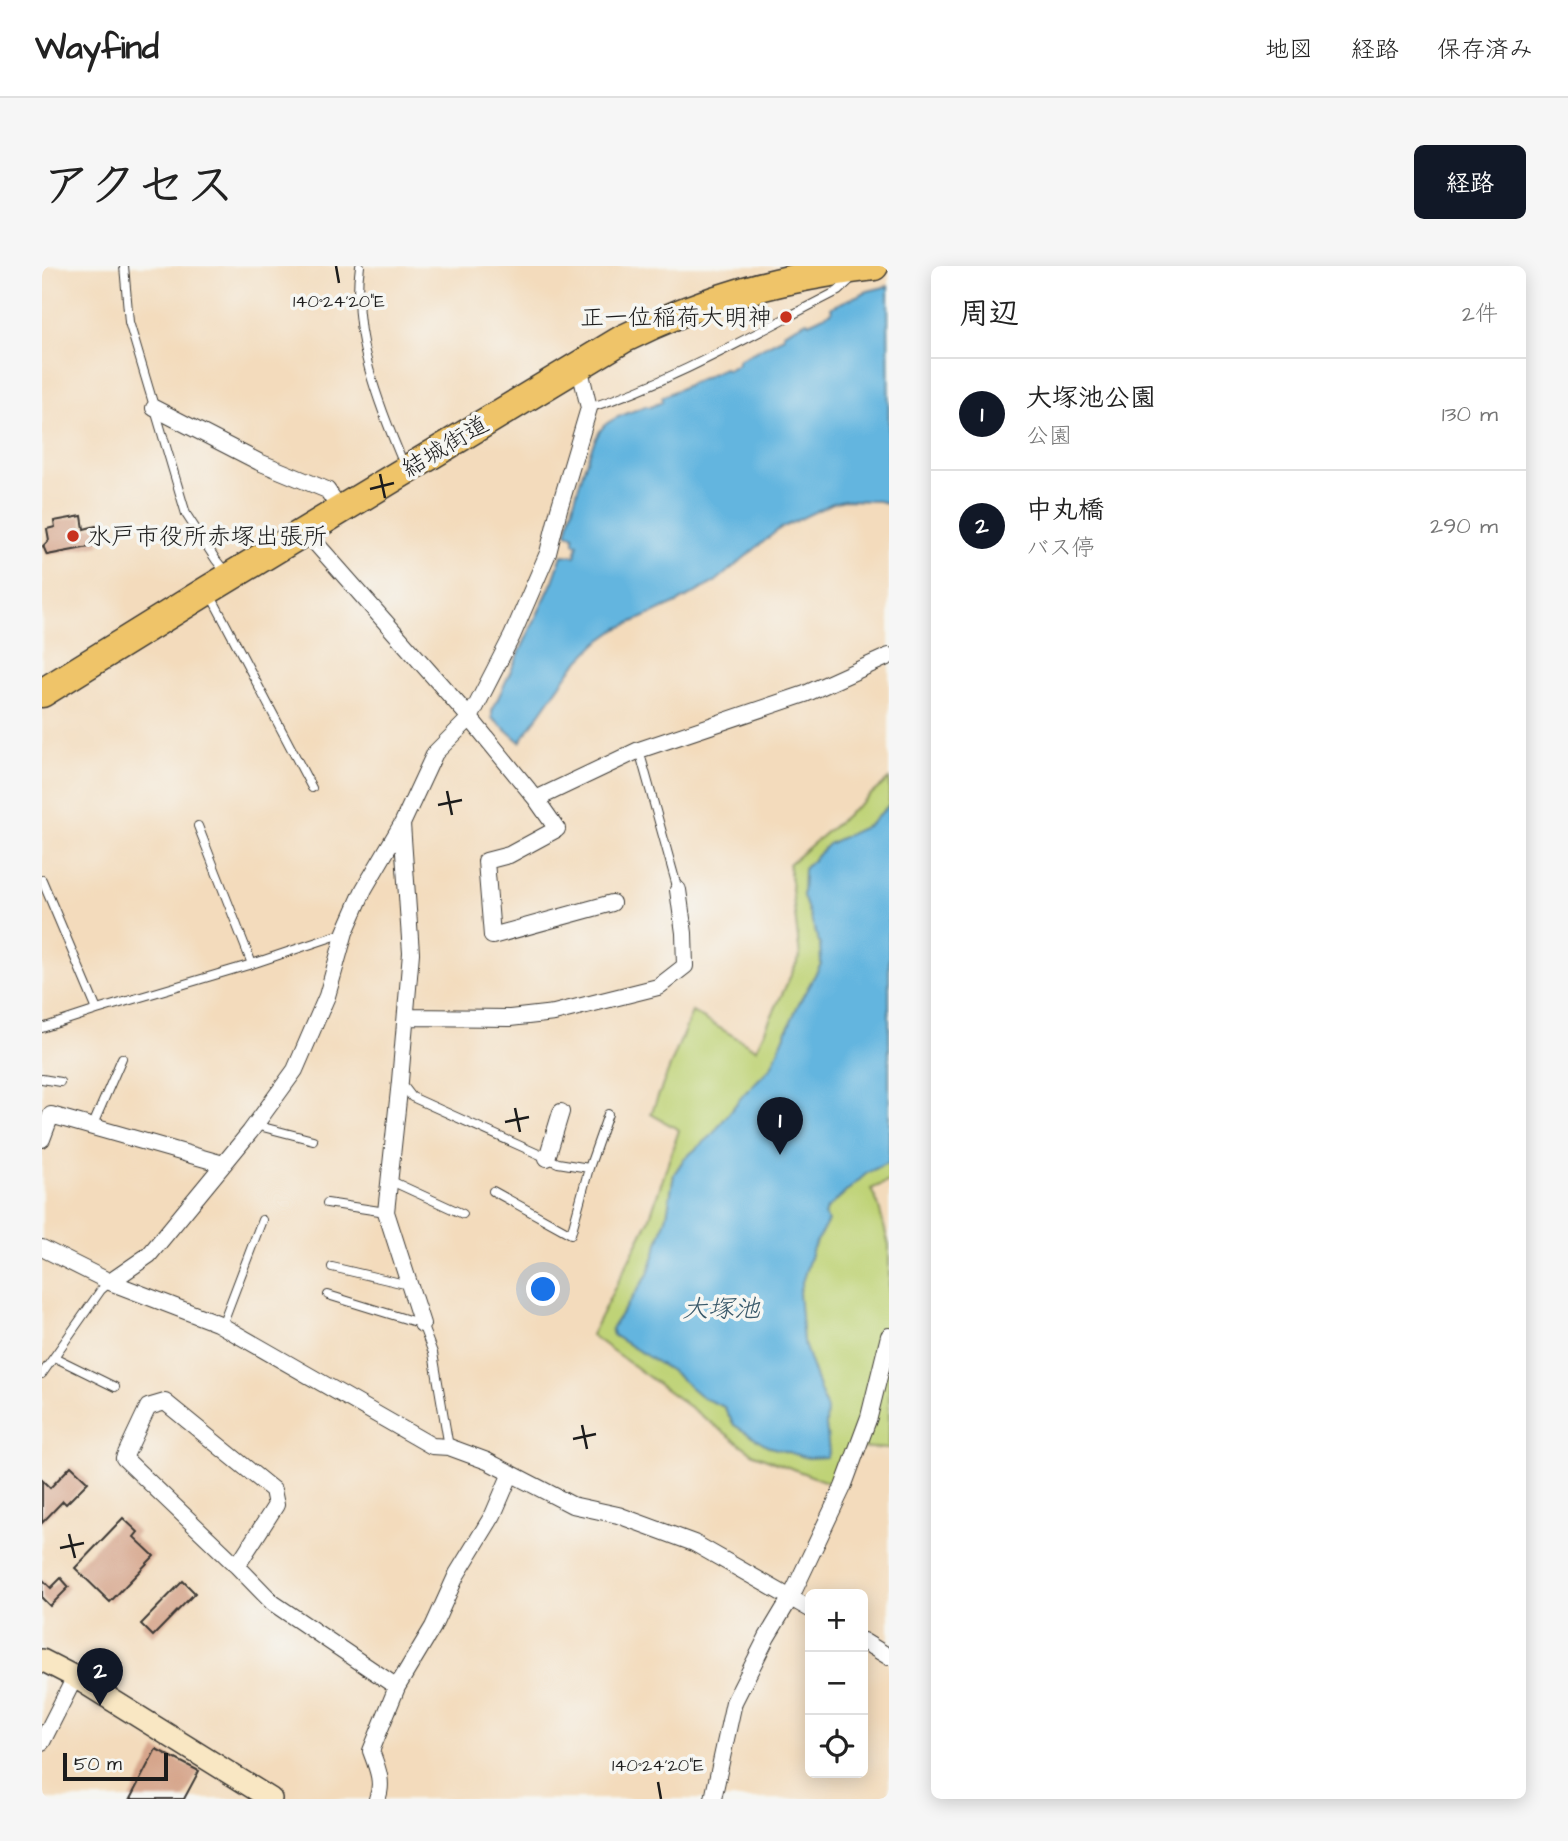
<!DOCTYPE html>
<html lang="ja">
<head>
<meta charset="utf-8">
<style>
	body { margin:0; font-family:"Architects Daughter","Klee One",sans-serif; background:#f6f6f6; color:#222 }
	.controls { position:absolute; right:21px; bottom:21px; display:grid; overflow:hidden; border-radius:10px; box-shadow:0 4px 18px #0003 }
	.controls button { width:63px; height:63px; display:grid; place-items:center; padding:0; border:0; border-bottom:2px solid #e0e0e0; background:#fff; color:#222; font:35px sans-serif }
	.scale { position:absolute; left:21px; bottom:18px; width:105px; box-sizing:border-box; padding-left:7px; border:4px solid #1c1c1c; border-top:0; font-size:19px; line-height:24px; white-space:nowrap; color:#1c1c1c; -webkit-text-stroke:5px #f6f6f2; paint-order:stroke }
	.you { position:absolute; left:502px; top:1024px; width:24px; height:24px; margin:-18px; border:5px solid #fff; border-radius:50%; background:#1a73e8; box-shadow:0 0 0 10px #1a73e833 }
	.badge { display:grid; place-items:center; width:46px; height:46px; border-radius:50%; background:#111827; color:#fff; font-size:23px; font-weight:700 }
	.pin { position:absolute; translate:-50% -58px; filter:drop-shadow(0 2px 4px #0008) }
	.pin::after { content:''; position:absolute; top:37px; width:24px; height:21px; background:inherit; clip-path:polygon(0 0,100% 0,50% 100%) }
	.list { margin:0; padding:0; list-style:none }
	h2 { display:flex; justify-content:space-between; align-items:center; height:91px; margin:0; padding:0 28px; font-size:30px }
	h2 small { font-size:23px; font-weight:400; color:#767676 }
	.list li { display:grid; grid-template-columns:46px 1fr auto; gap:21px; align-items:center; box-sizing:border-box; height:112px; padding:0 28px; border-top:2px solid #e0e0e0 }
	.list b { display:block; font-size:26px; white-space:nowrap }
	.list p { margin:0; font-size:23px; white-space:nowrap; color:#767676 }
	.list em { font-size:23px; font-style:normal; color:#767676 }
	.icon { flex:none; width:38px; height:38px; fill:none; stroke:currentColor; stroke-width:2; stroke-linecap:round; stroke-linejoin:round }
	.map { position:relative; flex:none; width:847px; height:1533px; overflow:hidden; border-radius:10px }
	header { display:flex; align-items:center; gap:42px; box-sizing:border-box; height:98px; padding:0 35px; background:#fff; border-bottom:2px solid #e0e0e0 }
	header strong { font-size:33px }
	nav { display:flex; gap:38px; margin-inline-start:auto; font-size:24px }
	.intro { display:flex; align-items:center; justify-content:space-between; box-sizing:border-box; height:168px; padding:0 42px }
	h1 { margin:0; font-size:49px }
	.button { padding:18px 32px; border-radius:10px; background:#111827; color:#fff; font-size:24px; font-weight:700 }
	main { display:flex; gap:42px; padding:0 42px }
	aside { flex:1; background:#fff; border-radius:10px; box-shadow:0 4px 18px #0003 }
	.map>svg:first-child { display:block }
	.green { fill:#bfd377; stroke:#6e784a; stroke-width:2 }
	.water { fill:#64b5df; stroke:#40687e; stroke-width:2 }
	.building { fill:#d6a58b }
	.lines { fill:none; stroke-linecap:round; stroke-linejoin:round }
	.lane-casing { stroke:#3c3934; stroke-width:10 }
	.street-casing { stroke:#3c3934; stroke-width:18 }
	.secondary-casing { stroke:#3c3934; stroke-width:24 }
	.highway-casing { stroke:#3c3934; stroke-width:31 }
	.lane { stroke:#fff; stroke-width:8 }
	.street { stroke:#fff; stroke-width:16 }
	.secondary { stroke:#f9e7c3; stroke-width:21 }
	.highway { stroke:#efc469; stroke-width:28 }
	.ticks { fill:none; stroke:#1c1c1c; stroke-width:2.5 }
	.poi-dot { fill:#c8321e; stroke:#f6f6f2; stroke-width:2.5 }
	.labels { text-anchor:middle; stroke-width:7; stroke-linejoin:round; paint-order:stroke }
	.poi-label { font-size:24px; fill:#1c1c1c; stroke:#f6f6f2; text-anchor:end }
	.street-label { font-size:24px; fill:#1c1c1c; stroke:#f6f6f2 }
	.water-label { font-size:26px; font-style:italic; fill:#39596a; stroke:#f6f6f2 }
	.ticks-label { font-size:18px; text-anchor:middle; fill:#1c1c1c; stroke:#f6f6f2; stroke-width:7; stroke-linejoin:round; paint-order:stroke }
</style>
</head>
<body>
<header>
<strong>Wayfind</strong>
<nav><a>地図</a><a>経路</a><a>保存済み</a></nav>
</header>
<div class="intro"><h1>アクセス</h1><a class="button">経路</a></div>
<main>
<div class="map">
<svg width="847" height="1533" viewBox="0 0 847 1533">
	<rect width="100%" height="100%" fill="#f6f6f2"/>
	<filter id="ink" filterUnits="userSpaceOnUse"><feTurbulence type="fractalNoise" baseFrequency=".0143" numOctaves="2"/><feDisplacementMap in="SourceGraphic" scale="14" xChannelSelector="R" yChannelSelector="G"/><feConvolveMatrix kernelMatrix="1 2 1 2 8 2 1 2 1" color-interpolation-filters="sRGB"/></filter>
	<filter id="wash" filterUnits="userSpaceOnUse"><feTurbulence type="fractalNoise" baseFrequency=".00686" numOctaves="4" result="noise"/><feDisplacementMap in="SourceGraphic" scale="28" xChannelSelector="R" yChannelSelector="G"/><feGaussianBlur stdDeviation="1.57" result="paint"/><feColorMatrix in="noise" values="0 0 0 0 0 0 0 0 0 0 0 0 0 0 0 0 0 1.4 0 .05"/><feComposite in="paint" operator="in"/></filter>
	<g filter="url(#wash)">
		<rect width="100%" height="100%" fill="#f3dbbc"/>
		<path class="green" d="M847,513V915L829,923L836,938L847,979V1183L813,1181L795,1220L712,1188L549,1069L607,954L637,864L609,848L650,746L714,783L758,690L747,598Z"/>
		<path class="water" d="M846,20L847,238L837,235L802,234L791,237L737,263L673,316L635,337L575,363L555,377L530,402L478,476L450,452V445L511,315L520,289L533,290L536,278L532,277V270L525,267C529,246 548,170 564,158C574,150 592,145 604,140L608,141L620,136V131L682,102L685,104L696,98V94L742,71L741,67L765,55L767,57L790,46L789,41L826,25Z
			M847,539V896L825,907L785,943L782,949L786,955L771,982L757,1026L761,1075L785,1144L784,1159L787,1186L784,1191L766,1192L728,1181L692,1159L682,1141L661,1132L632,1107L571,1069L569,1063L606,1008L625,949L632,908L642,893L669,870L701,829L729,801L756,739L779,698L778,679L761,630L762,603L786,578L827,559Z"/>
		<g id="blocks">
			<path class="building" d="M40,250L42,263L54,260L58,279L5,289L1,280L7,274L5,263L13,261L12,255Z
				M29,1200L46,1216L24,1238L21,1235L0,1257V1214L8,1222Z
				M81,1252L96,1266L92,1271L112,1290L68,1336L33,1302Z
				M19,1312L27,1321L8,1340L0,1332V1313L9,1322Z
				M141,1315L153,1327L111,1370L99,1358Z
				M114,1483L157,1505L142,1533H88Z"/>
		</g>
	</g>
	<g filter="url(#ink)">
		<use href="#blocks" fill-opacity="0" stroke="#3c3934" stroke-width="2"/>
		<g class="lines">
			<g class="lane-casing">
				<path id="lane" d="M82,0L87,56L144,248L174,294L185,308
					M318,0C308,67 337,140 363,201
					M547,142C634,114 715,66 796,25L810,12
					M169,330L270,522
					M597,484L636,624
					M156,560L210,698
					M0,614L55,744L210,698L302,667
					M0,762L55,744
					M0,813L18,816
					M360,818L370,831L505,892L516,897L547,902L529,968L451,925
					M213,859L271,874
					M50,861L80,792
					M547,902L566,848
					M347,914L421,948
					M285,937L344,946
					M290,1001L367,1019
					M286,1029L380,1058L391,1087L407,1181
					M180,1059L220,954
					M12,1091L73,1121
					M0,1108L59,1024L68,1016"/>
			</g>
			<g class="street-casing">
				<path id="street" d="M112,142L217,196L285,224L299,244
					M263,265L428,452L494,533L597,484L763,428L847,390
					M494,533L515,563L467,589L444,595L450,670L570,637
					M360,558L369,687L358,815L344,946L380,1058
					M365,751L468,752L512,747L616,721L643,700L642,667L636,624
					M0,873L9,849L181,898
					M505,892L519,846
					M0,982L68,1016L175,1057L390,1180L407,1181L445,1195L530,1239L576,1249L652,1277L768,1343
					M68,1016L107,989L208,866L253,804L285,730L303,666L322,623L360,558L393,487L428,452L470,370L506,287L517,243L547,142L539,108L530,103
					M195,1300L234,1239L231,1224L123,1136L106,1141L82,1192L195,1300L231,1337L355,1421
					M821,1375L847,1391
					M0,1476L33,1411
					M335,1533C342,1517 335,1501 329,1485L355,1421L391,1361L415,1308L451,1249L469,1207
					M671,1533L692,1436L725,1371L749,1331L801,1221L827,1151L847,1070"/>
			</g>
			<g class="secondary-casing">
				<path id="secondary" d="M0,1394L33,1411L229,1533"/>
			</g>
			<g class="highway-casing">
				<path id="highway" d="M0,427L166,324L581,73C665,31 739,11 832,0"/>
			</g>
			<use href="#lane" class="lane"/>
			<use href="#street" class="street"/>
			<use href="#secondary" class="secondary"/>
			<use href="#highway" class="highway"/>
		</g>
	</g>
	<path class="ticks" d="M294,0L297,17M338,208L343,232M328,223L352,217M405,525L410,549M396,539L420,534M473,842L478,866M463,856L487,851M540,1159L545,1183M531,1173L554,1168M27,1268L33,1292M18,1282L42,1277M616,1516L619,1533"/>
	<g class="poi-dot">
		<circle cx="744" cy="51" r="7"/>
		<circle cx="31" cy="270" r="7"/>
	</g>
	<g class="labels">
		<g class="poi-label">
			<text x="730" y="59">正一位稲荷大明神</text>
			<text x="45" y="278" text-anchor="start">水戸市役所赤塚出張所</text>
		</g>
		<g class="street-label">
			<text transform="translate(403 180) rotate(-31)" y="8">結城街道</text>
		</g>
		<g class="water-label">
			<text x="679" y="1051">大塚池</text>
		</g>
	</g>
	<g class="ticks-label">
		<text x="297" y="41">140°24'20"E</text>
		<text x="616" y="1505">140°24'20"E</text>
	</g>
</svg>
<div class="controls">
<button>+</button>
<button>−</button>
<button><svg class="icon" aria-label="locate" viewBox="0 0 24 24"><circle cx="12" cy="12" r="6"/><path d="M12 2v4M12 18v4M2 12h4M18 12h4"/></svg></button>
</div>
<div class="scale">50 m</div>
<div class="you"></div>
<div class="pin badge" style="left:738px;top:889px">1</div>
<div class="pin badge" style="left:58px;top:1440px">2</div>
</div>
<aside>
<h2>周辺<small>2件</small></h2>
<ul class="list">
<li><span class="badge">1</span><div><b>大塚池公園</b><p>公園</p></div><em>130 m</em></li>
<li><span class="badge">2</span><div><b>中丸橋</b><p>バス停</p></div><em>290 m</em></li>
</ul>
</aside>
</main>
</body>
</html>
